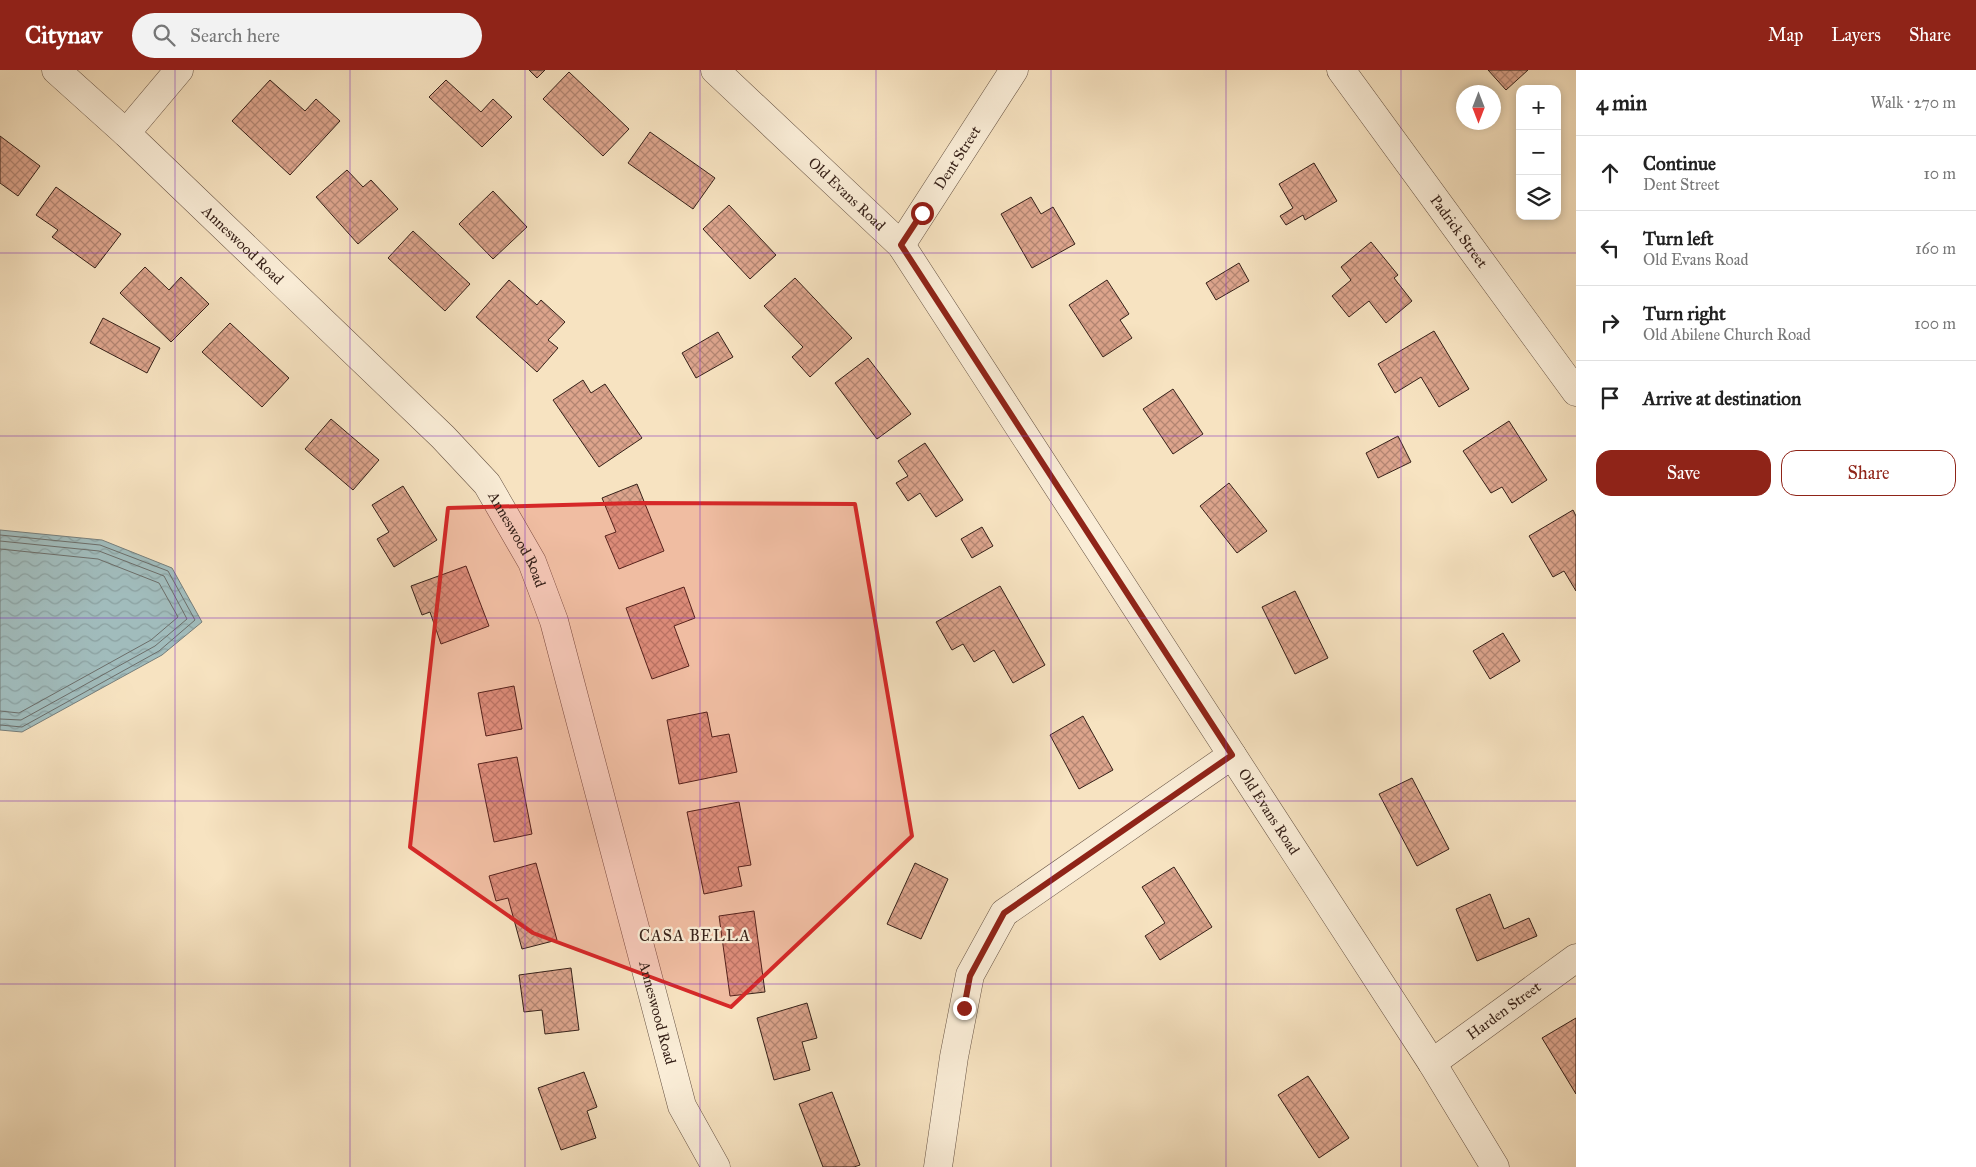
<!DOCTYPE html>
<html lang="en">
<head>
<meta charset="utf-8">
<style>
	body { margin:0; font-family:"IM FELL Great Primer",serif; background:#f2f2f2; color:#222 }
	.controls { position:absolute; right:15px; top:15px; display:grid; overflow:hidden; border-radius:10px; box-shadow:0 2px 8px #0003 }
	.controls button { width:45px; height:45px; display:grid; place-items:center; padding:0; border:0; border-bottom:1px solid #e0e0e0; background:#fff; color:#222; font:25px sans-serif }
	.compass { position:absolute; left:1456px; top:15px; width:45px; height:45px; border-radius:50%; background:#fff; box-shadow:0 2px 8px #0003; rotate:180deg }
	.stop { position:absolute; width:15px; height:15px; margin:-11px; border:4px solid #8f2418; border-radius:50%; background:#fff }
	.stop.end { background:#8f2418; border-color:#fff; box-shadow:0 1px 5px #0008 }
	.list { margin:0; padding:0; list-style:none }
	h2 { display:flex; justify-content:space-between; align-items:center; height:65px; margin:0; padding:0 20px; font-size:21px }
	h2 small { font-size:16px; font-weight:400; color:#767676 }
	.list li { display:grid; grid-template-columns:32px 1fr auto; gap:15px; align-items:center; box-sizing:border-box; height:75px; padding:0 20px; border-top:1px solid #e0e0e0 }
	.list b { display:block; font-size:19px; white-space:nowrap }
	.list p { margin:0; font-size:16px; white-space:nowrap; color:#767676 }
	.list em { font-size:16px; font-style:normal; color:#767676 }
	.actions { display:flex; gap:10px; padding:15px 20px }
	.actions a { flex:1; padding:11px 0; border:1px solid #8f2418; border-radius:15px; text-align:center; font-size:18px; color:#8f2418 }
	.actions .main { background:#8f2418; color:#fff }
	.icon { flex:none; width:28px; height:28px; fill:none; stroke:currentColor; stroke-width:2; stroke-linecap:round; stroke-linejoin:round }
	.map { position:relative; flex:none; width:1576px; height:1097px; overflow:hidden }
	header { display:flex; align-items:center; gap:30px; box-sizing:border-box; height:70px; padding:0 25px; background:#8f2418; color:#fff }
	header strong { font-size:24px }
	nav { display:flex; gap:28px; margin-inline-start:auto; font-size:18px }
	.search { width:350px; height:45px; background:#f2f2f2; display:flex; align-items:center; gap:12px; box-sizing:border-box; padding:0 18px; border-radius:28px; color:#767676; font-size:19px }
	main { display:flex }
	aside { flex:1; background:#fff }
	.map>svg:first-child { display:block }
	.water { fill:url(#water-waves); stroke:#767e7b }
	.lines { fill:none; stroke-linecap:round; stroke-linejoin:round }
	.shore { stroke:#6c6e6a; stroke-width:1 }
	.building { fill:url(#building-cross-hatch); stroke:#362119 }
	.minor-casing { stroke:#665243; stroke-width:29 }
	.minor { stroke:#faedd7; stroke-width:28 }
	.route { stroke:#8f2418; stroke-width:6 }
	.marked { fill:#d62828; fill-opacity:0.2; stroke:#d62828; stroke-width:4; stroke-linejoin:round }
	.grid { fill:none; stroke:#7b2cbf; stroke-width:1; stroke-opacity:0.55 }
	.labels { text-anchor:middle; stroke-width:4.5; stroke-linejoin:round; paint-order:stroke }
	.street-label { font-size:15px; fill:#362119; stroke:#faedd7 }
	.neighbourhood-label { font-size:16px; letter-spacing:1px; fill:#362119; stroke:#faedd7 }
</style>
</head>
<body>
<header>
<strong>Citynav</strong>
<div class="search"><svg class="icon" aria-label="search" viewBox="0 0 24 24"><circle cx="10" cy="10" r="6"/><path d="M15 15l6 6"/></svg>Search here</div>
<nav><a>Map</a><a>Layers</a><a>Share</a></nav>
</header>
<main>
<div class="map">
<svg width="1576" height="1097" viewBox="0 0 1576 1097">
	<defs>
		<pattern id="water-waves" width="16" height="10" patternUnits="userSpaceOnUse" patternTransform="scale(1.25)"><rect width="16" height="10" fill="#a1bcbc"/><path d="M0 5q4-4 8 0t8 0" fill="none" stroke="#8ba1a1"/></pattern>
		<pattern id="building-cross-hatch" width="8" height="8" patternUnits="userSpaceOnUse" patternTransform="scale(1.25)"><rect width="8" height="8" fill="#dca48c"/><path d="M0 0l8 8M0 8l8-8" fill="none" stroke="#b38572"/></pattern>
	</defs>
	<rect width="100%" height="100%" fill="#f7e3c1"/>
	<filter id="stains"><feTurbulence type="fractalNoise" baseFrequency=".004" numOctaves="4"/><feColorMatrix values="0 0 0 0 .2 0 0 0 0 .09 0 0 0 0 .02 0 0 0 .5 -.17"/></filter>
	<radialGradient id="worn" r=".72"><stop offset=".6" stop-color="#630" stop-opacity="0"/><stop offset="1" stop-color="#630" stop-opacity=".3"/></radialGradient>
	<path class="water" d="M0,460L102,470L172,498L202,552L162,585L22,662L0,660Z"/>
	<g class="lines">
		<path class="shore" d="M0,465L100,475L168,501L195,550L159,581L22,657L0,655
			M0,471L99,481L164,506L187,549L155,576L21,650L0,649
			M0,479L98,489L159,513L178,547L151,570L19,643L0,641"/>
	</g>
	<path class="building" d="M529,0H545L537,8Z
		M1488,0H1528L1506,20Z
		M569,2L629,59L603,86L543,29Z
		M270,10L305,41L316,29L340,51L290,105L232,51Z
		M446,10L481,42L493,29L512,47L482,77L429,27Z
		M650,62L715,108L693,139L628,93Z
		M0,66L40,96L18,126L0,113Z
		M1314,93L1337,131L1305,150L1303,145L1286,155L1280,146L1293,138L1279,114Z
		M347,100L363,117L371,110L398,139L358,174L316,127Z
		M56,117L121,164L95,198L52,167L58,160L36,145Z
		M493,121L527,157L493,189L459,154Z
		M1031,127L1041,144L1053,137L1075,174L1032,198L1001,144Z
		M729,135L776,185L750,209L703,159Z
		M413,161L470,214L445,241L388,188Z
		M1371,172L1398,205L1394,208L1412,231L1386,253L1369,231L1349,247L1332,226L1351,210L1341,197Z
		M1239,193L1249,211L1216,230L1206,213Z
		M145,197L169,220L181,207L209,234L171,272L120,223Z
		M795,208L852,268L810,307L792,287L803,277L764,236Z
		M509,210L537,235L541,230L565,252L548,270L558,278L537,302L476,247Z
		M1107,210L1129,244L1120,250L1132,268L1103,287L1069,235Z
		M103,248L160,278L147,303L90,273Z
		M230,253L289,308L262,337L202,282Z
		M1434,261L1469,319L1439,337L1421,307L1395,323L1378,294Z
		M718,262L733,287L696,308L682,283Z
		M868,288L911,344L877,369L835,313Z
		M583,310L591,323L605,314L642,368L599,397L553,330Z
		M1173,319L1203,364L1173,384L1143,339Z
		M331,349L379,390L353,420L305,379Z
		M1509,351L1547,410L1512,433L1502,417L1491,423L1463,381Z
		M1398,366L1411,392L1378,408L1366,383Z
		M925,373L963,430L936,447L920,423L908,431L896,413L908,406L898,391Z
		M1229,413L1267,461L1237,483L1200,436Z
		M637,414L664,481L619,499L605,466L616,462L602,428Z
		M403,416L437,470L394,497L377,469L389,462L372,435Z
		M1573,440L1576,446V521L1564,501L1553,507L1529,466Z
		M982,457L993,476L972,488L961,469Z
		M466,496L489,556L441,574L430,542L422,545L411,516Z
		M1000,516L1045,595L1013,613L994,580L974,592L963,574L952,580L936,552Z
		M684,517L695,548L674,556L689,596L652,609L626,538Z
		M1295,521L1328,588L1295,604L1262,537Z
		M1503,563L1520,591L1490,609L1473,581Z
		M514,616L522,659L486,666L478,623Z
		M707,642L712,667L729,664L737,702L679,714L667,650Z
		M1083,646L1113,700L1079,719L1050,665Z
		M517,687L532,764L494,772L478,694Z
		M1412,708L1449,779L1417,796L1379,724Z
		M739,732L751,795L738,797L742,816L704,824L687,742Z
		M536,793L557,870L522,879L508,828L496,831L489,806Z
		M915,793L948,809L921,869L887,854Z
		M1174,797L1212,857L1160,890L1145,866L1165,853L1142,817Z
		M1490,824L1504,859L1529,848L1537,866L1477,891L1456,839Z
		M754,841L765,922L730,926L719,846Z
		M571,898L579,960L545,964L542,940L524,942L519,905Z
		M807,933L817,968L802,972L810,1000L774,1010L757,948Z
		M1576,948V1024L1542,968Z
		M584,1002L597,1037L587,1041L596,1068L561,1080L538,1018Z
		M1308,1006L1349,1068L1319,1088L1278,1025Z
		M832,1022L860,1095L854,1097H823L799,1034Z"/>
	<g class="lines">
		<g class="minor-casing">
			<g id="minor">
				<path id="s1" d="M56,0L126,63L443,367L487,414L532,492L554,551L682,1036L716,1097"/>
				<path id="s2" d="M715,0L901,175L1432,993L1495,1097"/>
				<path id="s3" d="M1341,0L1576,322"/>
				<path d="M126,63L179,0"/>
				<path id="s4" d="M901,175L1014,0"/>
				<path id="s5" d="M1432,993L1576,888"/>
				<path d="M938,1097L954,987L970,905L1004,843L1232,685"/>
			</g>
		</g>
		<use href="#minor" class="minor"/>
	</g>
	<g class="lines">
		<path class="route" d="M922,143L901,175L1232,685L1004,843L970,906L964,938"/>
	</g>
	<path class="marked" d="M636,433L855,434L912,766L731,937L533,863L410,777L448,438Z"/>
	<path class="grid" d="M175,0V1097M350,0V1097M525,0V1097M700,0V1097M876,0V1097M1051,0V1097M1226,0V1097M1401,0V1097M0,183H1576M0,366H1576M0,548H1576M0,731H1576M0,914H1576"/>
	<g class="labels">
		<g class="street-label">
			<text dy="5" stroke="none"><textPath href="#s4" startOffset="104">Dent Street</textPath></text>
			<text dy="5" stroke="none"><textPath href="#s2" startOffset="181">Old Evans Road</textPath></text>
			<text dy="5" stroke="none"><textPath href="#s3" startOffset="200">Padrick Street</textPath></text>
			<text dy="5" stroke="none"><textPath href="#s1" startOffset="256">Anneswood Road</textPath></text>
			<text dy="5" stroke="none"><textPath href="#s1" startOffset="661">Anneswood Road</textPath></text>
			<text dy="5" stroke="none"><textPath href="#s2" startOffset="931">Old Evans Road</textPath></text>
			<text dy="5" stroke="none"><textPath href="#s5" startOffset="89">Harden Street</textPath></text>
			<text dy="5" stroke="none"><textPath href="#s1" startOffset="1156">Anneswood Road</textPath></text>
		</g>
		<g class="neighbourhood-label">
			<text x="695" y="871">CASA BELLA</text>
		</g>
	</g>
	<rect width="100%" height="100%" filter="url(#stains)"/>
	<rect width="100%" height="100%" fill="url(#worn)"/>
</svg>
<div class="controls">
<button>+</button>
<button>−</button>
<button><svg class="icon" aria-label="layers" viewBox="0 0 24 24"><path d="M12 4l9 5-9 5-9-5zM3 14l9 5 9-5"/></svg></button>
</div>
<svg class="compass" viewBox="-18 -18 36 36"><path d="M0-13l5 13h-10z" fill="#e53935"/><path d="M0 13l5-13h-10z" fill="#767676"/></svg>
<div class="stop" style="left:922px;top:143px"></div>
<div class="stop end" style="left:964px;top:938px"></div>
</div>
<aside>
<h2>4 min<small>Walk · 270 m</small></h2>
<ul class="list">
<li><svg class="icon" aria-label="ahead" viewBox="0 0 24 24"><path d="M12 20V5M6 11l6-6 6 6"/></svg><div><b>Continue</b><p>Dent Street</p></div><em>10 m</em></li>
<li><svg class="icon" aria-label="left" viewBox="0 0 24 24"><path d="M17 20v-9H6M10 6l-5 5 5 5"/></svg><div><b>Turn left</b><p>Old Evans Road</p></div><em>160 m</em></li>
<li><svg class="icon" aria-label="right" viewBox="0 0 24 24"><path d="M7 20v-9h11M14 6l5 5-5 5"/></svg><div><b>Turn right</b><p>Old Abilene Church Road</p></div><em>100 m</em></li>
<li><svg class="icon" aria-label="arrive" viewBox="0 0 24 24"><path d="M6 21V4h12l-3 4 3 4H6"/></svg><div><b>Arrive at destination</b></div></li>
</ul>
<div class="actions"><a class="main">Save</a><a>Share</a></div>
</aside>
</main>
</body>
</html>
